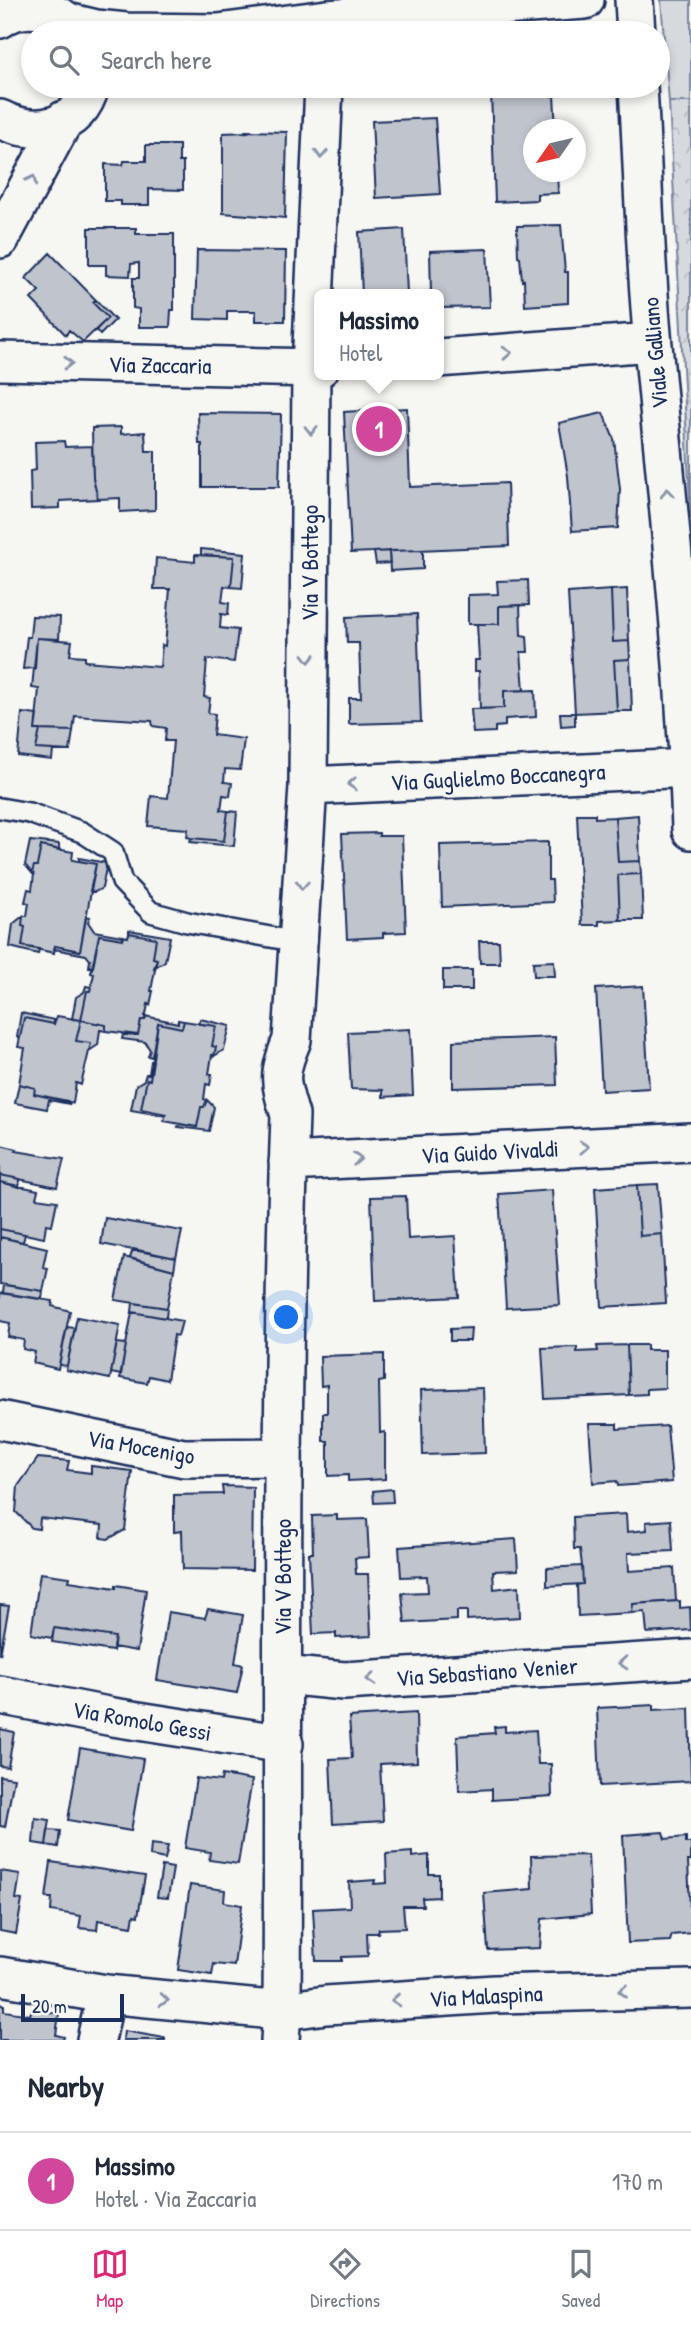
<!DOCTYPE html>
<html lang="en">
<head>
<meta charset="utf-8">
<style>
	body { margin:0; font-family:"Patrick Hand",sans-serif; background:#f6f6f7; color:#1f2937 }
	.compass { position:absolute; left:523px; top:119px; width:63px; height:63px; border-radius:50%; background:#fff; box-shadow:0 4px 10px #0003; rotate:236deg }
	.scale { position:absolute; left:21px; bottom:18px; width:103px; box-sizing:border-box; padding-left:7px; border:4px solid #1b2f5e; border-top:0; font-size:19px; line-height:24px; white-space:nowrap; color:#1b2f5e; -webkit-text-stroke:5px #f6f6f2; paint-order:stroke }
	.you { position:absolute; left:287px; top:1318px; width:24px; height:24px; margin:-18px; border:5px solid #fff; border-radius:50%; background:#1a73e8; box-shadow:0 0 0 10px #1a73e833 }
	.badge { display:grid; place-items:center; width:46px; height:46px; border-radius:50%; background:#db2777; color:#fff; font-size:23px; font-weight:700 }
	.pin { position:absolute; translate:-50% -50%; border:4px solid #fff; box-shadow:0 2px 7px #0006 }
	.popup { position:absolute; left:314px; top:289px; width:130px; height:91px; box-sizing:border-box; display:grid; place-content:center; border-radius:10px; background:#fff; filter:drop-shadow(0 2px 5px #0005); font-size:23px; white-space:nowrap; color:#747a83 }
	.popup b { font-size:26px; color:#1f2937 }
	.popup::after { content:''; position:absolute; left:50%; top:100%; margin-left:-14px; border:14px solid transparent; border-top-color:#fff }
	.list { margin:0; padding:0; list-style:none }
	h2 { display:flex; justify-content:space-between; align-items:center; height:91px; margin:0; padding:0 28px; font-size:30px }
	h2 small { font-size:23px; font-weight:400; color:#747a83 }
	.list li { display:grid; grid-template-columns:46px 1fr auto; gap:21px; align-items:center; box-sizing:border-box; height:98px; padding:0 28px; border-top:2px solid #e0e1e3 }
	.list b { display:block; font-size:26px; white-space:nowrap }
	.list p { margin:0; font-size:23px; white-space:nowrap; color:#747a83 }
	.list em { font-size:23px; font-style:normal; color:#747a83 }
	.icon { flex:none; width:38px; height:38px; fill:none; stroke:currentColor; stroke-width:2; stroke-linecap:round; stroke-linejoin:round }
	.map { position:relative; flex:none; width:691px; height:2040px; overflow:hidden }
	.search { position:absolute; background:#fff; box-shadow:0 4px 10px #0003; left:21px; right:21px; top:21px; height:77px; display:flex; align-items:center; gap:18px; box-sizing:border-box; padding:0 24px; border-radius:38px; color:#747a83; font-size:26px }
	.sheet { height:189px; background:#fff }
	nav { display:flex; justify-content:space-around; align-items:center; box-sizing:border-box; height:98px; border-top:2px solid #e0e1e3; background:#fff; font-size:19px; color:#747a83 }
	nav a { display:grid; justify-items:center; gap:4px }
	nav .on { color:#db2777 }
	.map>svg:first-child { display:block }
	.green { fill:#d6d9dd; stroke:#78849e; stroke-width:2 }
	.forest { fill:url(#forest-crowns); stroke:#78849e; stroke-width:2 }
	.building { fill:#c0c4cd; stroke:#1b2f5e; stroke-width:2 }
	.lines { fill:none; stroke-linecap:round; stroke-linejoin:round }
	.service-casing { stroke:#1b2f5e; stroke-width:24 }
	.minor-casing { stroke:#1b2f5e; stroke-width:42 }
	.service { stroke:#f6f6f2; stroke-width:19 }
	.minor { stroke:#f6f6f2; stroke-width:37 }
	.oneway { stroke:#8892a8 }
	.labels { text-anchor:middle; stroke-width:6; stroke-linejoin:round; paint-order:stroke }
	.street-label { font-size:23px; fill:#1b2f5e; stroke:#f6f6f2 }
</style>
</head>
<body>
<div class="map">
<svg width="691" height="2040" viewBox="0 0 691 2040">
	<defs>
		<pattern id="forest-crowns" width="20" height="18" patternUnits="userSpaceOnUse" patternTransform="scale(1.75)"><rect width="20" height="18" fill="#d6d9dd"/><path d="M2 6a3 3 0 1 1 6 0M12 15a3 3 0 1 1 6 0" fill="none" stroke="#b7bbc0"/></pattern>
	</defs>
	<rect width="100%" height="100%" fill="#f6f6f2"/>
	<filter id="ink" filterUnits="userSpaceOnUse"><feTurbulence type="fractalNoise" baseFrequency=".0143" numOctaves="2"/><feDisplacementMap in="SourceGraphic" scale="14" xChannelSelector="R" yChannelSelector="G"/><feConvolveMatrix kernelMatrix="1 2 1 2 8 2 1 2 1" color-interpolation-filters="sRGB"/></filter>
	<g filter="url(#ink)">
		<path class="green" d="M661,0H691V102H669Z"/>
		<path class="forest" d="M669,102H691V518Z"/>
		<path class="building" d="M532,90V96L554,95L556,130H534V172H557L558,193L537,194V200L495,202L491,92Z
			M435,118L440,194L376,198L372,121Z
			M246,131L287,132L285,218L223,213V133L247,132Z
			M146,145H179V162H183V190L149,189V205H121V201H105V164L123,165L124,161H146Z
			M561,225L565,272H568V303L525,306L524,280L522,281L520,257L518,256L517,226Z
			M89,228H136V234H174V310H171L170,327H139V309L133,308V278H139V263L131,264L130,276L106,275V265H89Z
			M404,229L407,294H362L359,232Z
			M487,249L490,307L438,308V294H431L430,251Z
			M197,250L286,251L285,321H256V311H227V320L195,319Z
			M50,253L96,300L93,303L108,318L83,342L69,330L66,335L31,299L39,291L26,278Z
			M96,300L115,320L100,335L96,330L108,318L93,303Z
			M407,408L410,487L507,483L509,546L351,553L344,412Z
			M198,413L281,414L279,487H202V444H199Z
			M603,413L614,439L620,489L618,528L572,531L568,476L559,423Z
			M121,427V434L145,432L146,451H155V510L120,512V498L98,499L93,478L92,428Z
			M64,441L65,447L92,446L93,478L98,499L60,501V508L31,509L30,471L36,470L35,442Z
			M201,549L245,553L242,588L231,587L234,557L201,555Z
			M423,550V569L390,571L389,551Z
			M389,551L390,563L376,564L374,552Z
			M195,555L234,557L231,587L224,586L222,602L229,603L228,615L221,614L220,628L238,630L234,662L207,659L204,697L210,698L208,713L215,714L213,735L244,739L240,770L225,769L224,782L232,783L230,796L223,795L221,810L228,811L224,841L191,838L187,837L188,829L148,826L151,796L168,798L173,741H165L166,728L153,726L152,721L75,716L73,731L35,730L39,689L32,688L37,638L72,641L70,655L85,656V661L160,667L162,645L165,646L170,589H154L156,558L195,562Z
			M528,580L529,605L499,606V624H468V595L498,594L497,581Z
			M627,589L629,641L613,642L611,590Z
			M611,590L613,642L629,641L630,659L614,660L617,711L575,713L568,593Z
			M520,605L521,635L527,636L528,652H521L524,690L504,691V708L480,709L479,671H475V660H479L477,624H499V606Z
			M417,614L421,722L349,724V698H361L360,672L359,643H347L346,617Z
			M32,616L60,617L59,639L37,638L35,668L23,669L27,637H30Z
			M630,659L632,711H617L614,660Z
			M535,690L536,717L505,719V726L495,727V732L473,733L471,709L504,708V691Z
			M22,713L37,715L35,730H40L36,749L53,750L52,760L18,756Z
			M560,713H575V725L561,726Z
			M40,730L73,731L70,751L36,749Z
			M228,811L237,812L234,846L190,842L191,838L224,841Z
			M577,814H595V818L615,817L618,862L640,861L641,874L618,875L620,920L599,921V925H582Z
			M638,815L640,861L618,862L615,817Z
			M379,833V836H402L406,932L383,933V937L347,939L342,834Z
			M30,841L59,844V850L41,846L37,866H34L32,873L25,865Z
			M548,842V880H552L553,902L442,907L440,845Z
			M41,846L73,852L72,860L96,864L80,951L55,946L54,953L22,946L25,927L22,926L23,916H27L29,903L25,902L28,889L32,890L34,874L32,873L34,866H37Z
			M79,858L107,863L102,888L95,892L90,891L96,864L79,861Z
			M641,874L643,920H620L618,875Z
			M23,916L22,926L25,927L22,946L39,949L38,954L10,947L13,924Z
			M86,916L90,917L88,922L94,931L123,936V939L99,935L93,967H89L90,960L86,955L54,949L55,946L80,951Z
			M129,930L170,937L165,961L154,968L157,959L153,958L156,938L129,933Z
			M129,933L156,938L153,958L157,959L151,991H153L150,1005L148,1004L145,1020H141L138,1035L106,1031V1025L81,1020L87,991H90L94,974L91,973L99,935L123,939V936L128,937Z
			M479,941H499L500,963H480Z
			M554,961L555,976H534L533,962Z
			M443,970H472V990H443Z
			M86,986L91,987L90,991H87L81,1020L72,1019L76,997L84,992Z
			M643,986L649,1088L602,1091L596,989Z
			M21,1013L54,1020V1024L24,1018L20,1038L17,1037Z
			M57,1016L81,1020L76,1041L91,1043L81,1085L76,1083L73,1103L34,1094L35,1088L19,1084L25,1048L18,1047L24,1018L54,1024Z
			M145,1016L178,1023V1020L184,1021L182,1028L158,1023L152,1057L148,1056L150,1050L145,1042L122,1039L123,1035H138L141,1020H145Z
			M200,1019L230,1026L224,1050L214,1056L216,1047L212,1046L216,1026L199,1024Z
			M81,1020L106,1025V1031L100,1030L98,1045L89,1051L91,1043L76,1041Z
			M184,1021L216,1026L212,1046L216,1047L214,1056L212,1055L209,1074H212L210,1085L206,1084L204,1099L207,1100L204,1107H201L197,1127L164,1121L166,1114L141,1109L147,1079L150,1080L158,1023L182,1028Z
			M410,1029L413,1095L383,1097V1090L351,1089L348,1032Z
			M555,1037L557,1085L453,1088V1041Z
			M151,1061H153L150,1080L147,1079L141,1109L166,1114L165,1116L131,1110L136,1085L144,1080L146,1074H149Z
			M19,1084L35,1088L34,1094L68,1101L69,1104L49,1100L47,1109L15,1103Z
			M207,1100L214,1107L209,1131L178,1127L179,1124L197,1127L201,1107H204Z
			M0,1145L17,1149L16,1151L64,1159L57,1187L0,1175Z
			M0,1175L20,1179L19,1187L0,1182Z
			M0,1182L38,1190L36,1198L57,1201L52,1225L46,1224L44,1238L0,1229Z
			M658,1184L662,1234L640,1236L637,1185Z
			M637,1185L640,1236L662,1234L666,1303L602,1307L595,1188Z
			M552,1190L560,1305L506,1308L499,1194Z
			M406,1196L408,1239L455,1236L459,1297L375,1301L371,1197Z
			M105,1218L182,1231L176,1258L101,1244Z
			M0,1229L25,1234L23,1242L0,1237Z
			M0,1237L47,1248L43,1267L48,1268L43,1291L0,1284Z
			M133,1249L176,1258L174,1270L130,1258Z
			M124,1257L174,1270L167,1308L115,1300Z
			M4,1285L43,1291L42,1299L3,1293Z
			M0,1293L53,1301L52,1306L70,1311L58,1369L33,1363L35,1352L23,1349L24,1340L8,1337L10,1323L0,1321Z
			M133,1303L167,1308L166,1318L132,1312Z
			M132,1312L182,1321L178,1336L174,1335L167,1380L149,1376L147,1383L120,1378Z
			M77,1317L120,1325L110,1379L66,1370Z
			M67,1327L75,1328L67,1366L59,1365Z
			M471,1328L470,1341H450V1329Z
			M117,1343L126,1344L121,1375L111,1373Z
			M627,1345L629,1395L545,1399L542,1348L577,1347V1352L598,1351L597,1346Z
			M627,1345H647V1350H665V1388L647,1389V1394L629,1395Z
			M384,1354V1381L379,1382L380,1433L385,1432V1479L348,1481V1475L328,1476V1441H323V1413H327V1385L321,1386L320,1356Z
			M483,1388L485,1453L423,1455L421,1390Z
			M589,1424H617V1429L667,1426L672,1482L618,1486L617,1481L593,1483Z
			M38,1458L69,1461L67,1470L91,1473V1466L132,1471L125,1530L108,1539L101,1538L102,1525L40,1518L39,1529L32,1528L16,1512L18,1486Z
			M222,1486L253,1487L252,1570L183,1569L182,1531L174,1532V1495L223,1494Z
			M392,1489L393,1502L374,1503L373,1491Z
			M626,1514L627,1532L647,1530L646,1522L671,1520L673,1551L628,1553L629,1571L674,1568L676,1601L633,1604L632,1613L578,1616L577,1585L583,1584L582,1566L580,1549H574L573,1517Z
			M337,1515V1520L367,1519L369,1557L355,1558L356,1574H368L371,1636L336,1638V1633L313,1634L309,1553H313L312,1516Z
			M516,1539L518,1570L493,1571L494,1589L519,1586L520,1617L467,1620V1611H457V1620L405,1623L402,1593L428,1592L427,1576L401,1577L399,1547Z
			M582,1566L583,1584L547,1586V1568Z
			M40,1573L70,1577L69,1581L116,1588V1585L146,1590L137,1651L113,1647L115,1637L54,1628L52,1638L31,1634Z
			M680,1601V1608L690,1607L691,1630L647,1633L645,1612L632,1613L633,1604Z
			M0,1605L9,1606L0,1655Z
			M208,1609L243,1615L235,1663L243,1665L237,1693L157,1680L168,1612L205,1618Z
			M54,1628L115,1637L113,1651L52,1642Z
			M654,1705V1710L689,1708L691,1781L600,1786L597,1708Z
			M416,1713L417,1762L380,1764L383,1821L333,1824L330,1759L352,1758L349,1717Z
			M505,1726V1732L536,1730L538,1764H551L552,1796L492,1800V1789L459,1791L457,1736L495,1733L494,1727Z
			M0,1729L14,1732L8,1767L0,1766Z
			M80,1748L143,1759L131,1831L68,1820Z
			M222,1775L252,1780L238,1864L209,1860L210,1852L185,1848L196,1778L221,1781Z
			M0,1776L14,1778L5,1827L0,1826Z
			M35,1818L50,1820L46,1845L33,1843Z
			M48,1830L60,1831L58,1847L46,1845Z
			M663,1832L665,1839L686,1837V1843H691V1861H688L691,1933L672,1935L670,1941L628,1943L623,1835Z
			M151,1844L168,1846L165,1859L150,1856Z
			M412,1852V1857L429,1855V1874H439V1897L422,1898L423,1906H403L405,1928L379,1929L378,1933H367L368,1956L342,1957V1961H316L313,1909L350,1907L349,1882L375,1880L374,1884L387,1883L386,1854Z
			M588,1855L591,1914L542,1919L540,1948L488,1950L484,1893L532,1889L531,1856Z
			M51,1862L145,1876L138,1916L134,1915L132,1926L98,1920L97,1930L79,1928L81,1916L51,1911L52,1898H46Z
			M162,1866L173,1868L168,1898L157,1897Z
			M0,1871L20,1874L16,1899L22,1900L16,1934L0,1931Z
			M190,1885L225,1890L224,1902L242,1905L234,1966L214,1964L212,1975L178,1970Z
			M0,2004L4,2005V2011L30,2015L32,2009L59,2014L56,2035L64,2037L63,2040H0Z
			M124,2031L165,2038V2040H123Z"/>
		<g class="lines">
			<g class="service-casing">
				<path id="service" d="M0,808L29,813L82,832L113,852L122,882L151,912L187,922L298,942"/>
			</g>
			<g class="minor-casing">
				<path id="minor" d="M634,0L636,33
					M0,19C26,0 60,11 80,33
					M71,23L96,29L126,32L218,33L327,19L585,0
					M638,86C643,172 645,259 653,345C668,506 686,668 691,830
					M0,119C35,137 80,129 90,86
					M0,239L64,120
					M438,358L652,342
					M0,361L320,368
					M308,786L689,768
					M288,1162L691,1142
					M0,1420L184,1458L283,1457
					M283,1675L344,1681L691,1659
					M0,1695L113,1717L284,1744
					M0,1976L106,1994L282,2011L326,2005L495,1994L691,1989
					M96,2040L106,1994
					M280,2040L282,2011C284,1712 279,1413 290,1115C279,1081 278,1073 292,1040L308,786L311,368L324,86"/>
			</g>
			<use href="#service" class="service"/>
			<use href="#minor" class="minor"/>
		</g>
		<defs><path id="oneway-chevron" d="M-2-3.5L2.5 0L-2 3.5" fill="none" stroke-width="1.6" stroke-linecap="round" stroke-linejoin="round" transform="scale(1.75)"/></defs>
		<g class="oneway">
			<use href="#oneway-chevron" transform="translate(321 154) rotate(93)"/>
			<use href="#oneway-chevron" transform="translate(32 180) rotate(-62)"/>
			<use href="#oneway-chevron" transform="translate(507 353) rotate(-4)"/>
			<use href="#oneway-chevron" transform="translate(68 363) rotate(1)"/>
			<use href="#oneway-chevron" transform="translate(311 430) rotate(90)"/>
			<use href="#oneway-chevron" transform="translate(667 493) rotate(-95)"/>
			<use href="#oneway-chevron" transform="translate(309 658) rotate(90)"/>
			<use href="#oneway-chevron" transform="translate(352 784) rotate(177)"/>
			<use href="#oneway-chevron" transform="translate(302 885) rotate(94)"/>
			<use href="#oneway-chevron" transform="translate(584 1147) rotate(-3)"/>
			<use href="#oneway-chevron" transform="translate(357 1159) rotate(-3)"/>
			<use href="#oneway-chevron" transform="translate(623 1663) rotate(176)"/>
			<use href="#oneway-chevron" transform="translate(371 1679) rotate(176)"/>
			<use href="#oneway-chevron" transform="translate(623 1991) rotate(179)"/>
			<use href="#oneway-chevron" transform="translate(164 2000) rotate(5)"/>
			<use href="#oneway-chevron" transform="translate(396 2000) rotate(176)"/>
		</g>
	</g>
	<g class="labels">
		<g class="street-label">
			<text transform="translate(655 353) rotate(-95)" y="8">Viale Galliano</text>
			<text transform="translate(160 365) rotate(1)" y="8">Via Zaccaria</text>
			<text transform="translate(310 563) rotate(-90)" y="8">Via V Bottego</text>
			<text transform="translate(498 777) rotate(-3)" y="8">Via Guglielmo Boccanegra</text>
			<text transform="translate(490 1152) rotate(-3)" y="8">Via Guido Vivaldi</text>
			<text transform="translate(141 1447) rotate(10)" y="8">Via Mocenigo</text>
			<text transform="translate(283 1577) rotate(-90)" y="8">Via V Bottego</text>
			<text transform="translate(487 1672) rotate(-4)" y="8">Via Sebastiano Venier</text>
			<text transform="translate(142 1721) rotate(10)" y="8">Via Romolo Gessi</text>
			<text transform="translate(486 1996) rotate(-3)" y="8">Via Malaspina</text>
		</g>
	</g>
</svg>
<svg class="compass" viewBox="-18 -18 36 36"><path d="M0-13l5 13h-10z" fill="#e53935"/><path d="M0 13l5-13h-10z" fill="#747a83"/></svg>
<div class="scale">20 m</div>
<div class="you"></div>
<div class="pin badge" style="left:379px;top:429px;background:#d1479c">1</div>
<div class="popup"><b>Massimo</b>Hotel</div>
<div class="search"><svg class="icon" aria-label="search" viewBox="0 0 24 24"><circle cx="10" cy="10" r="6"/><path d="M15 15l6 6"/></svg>Search here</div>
</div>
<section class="sheet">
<h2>Nearby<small></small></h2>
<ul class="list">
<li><span class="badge" style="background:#d1479c">1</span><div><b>Massimo</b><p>Hotel · Via Zaccaria</p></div><em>170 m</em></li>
</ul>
</section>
<nav>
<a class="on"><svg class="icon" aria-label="map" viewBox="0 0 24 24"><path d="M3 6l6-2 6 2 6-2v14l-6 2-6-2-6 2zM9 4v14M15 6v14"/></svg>Map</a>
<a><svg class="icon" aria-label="directions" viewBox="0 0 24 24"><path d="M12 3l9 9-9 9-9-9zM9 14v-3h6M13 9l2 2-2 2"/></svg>Directions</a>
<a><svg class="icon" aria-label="saved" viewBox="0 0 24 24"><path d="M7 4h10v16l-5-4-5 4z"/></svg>Saved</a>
</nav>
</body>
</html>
